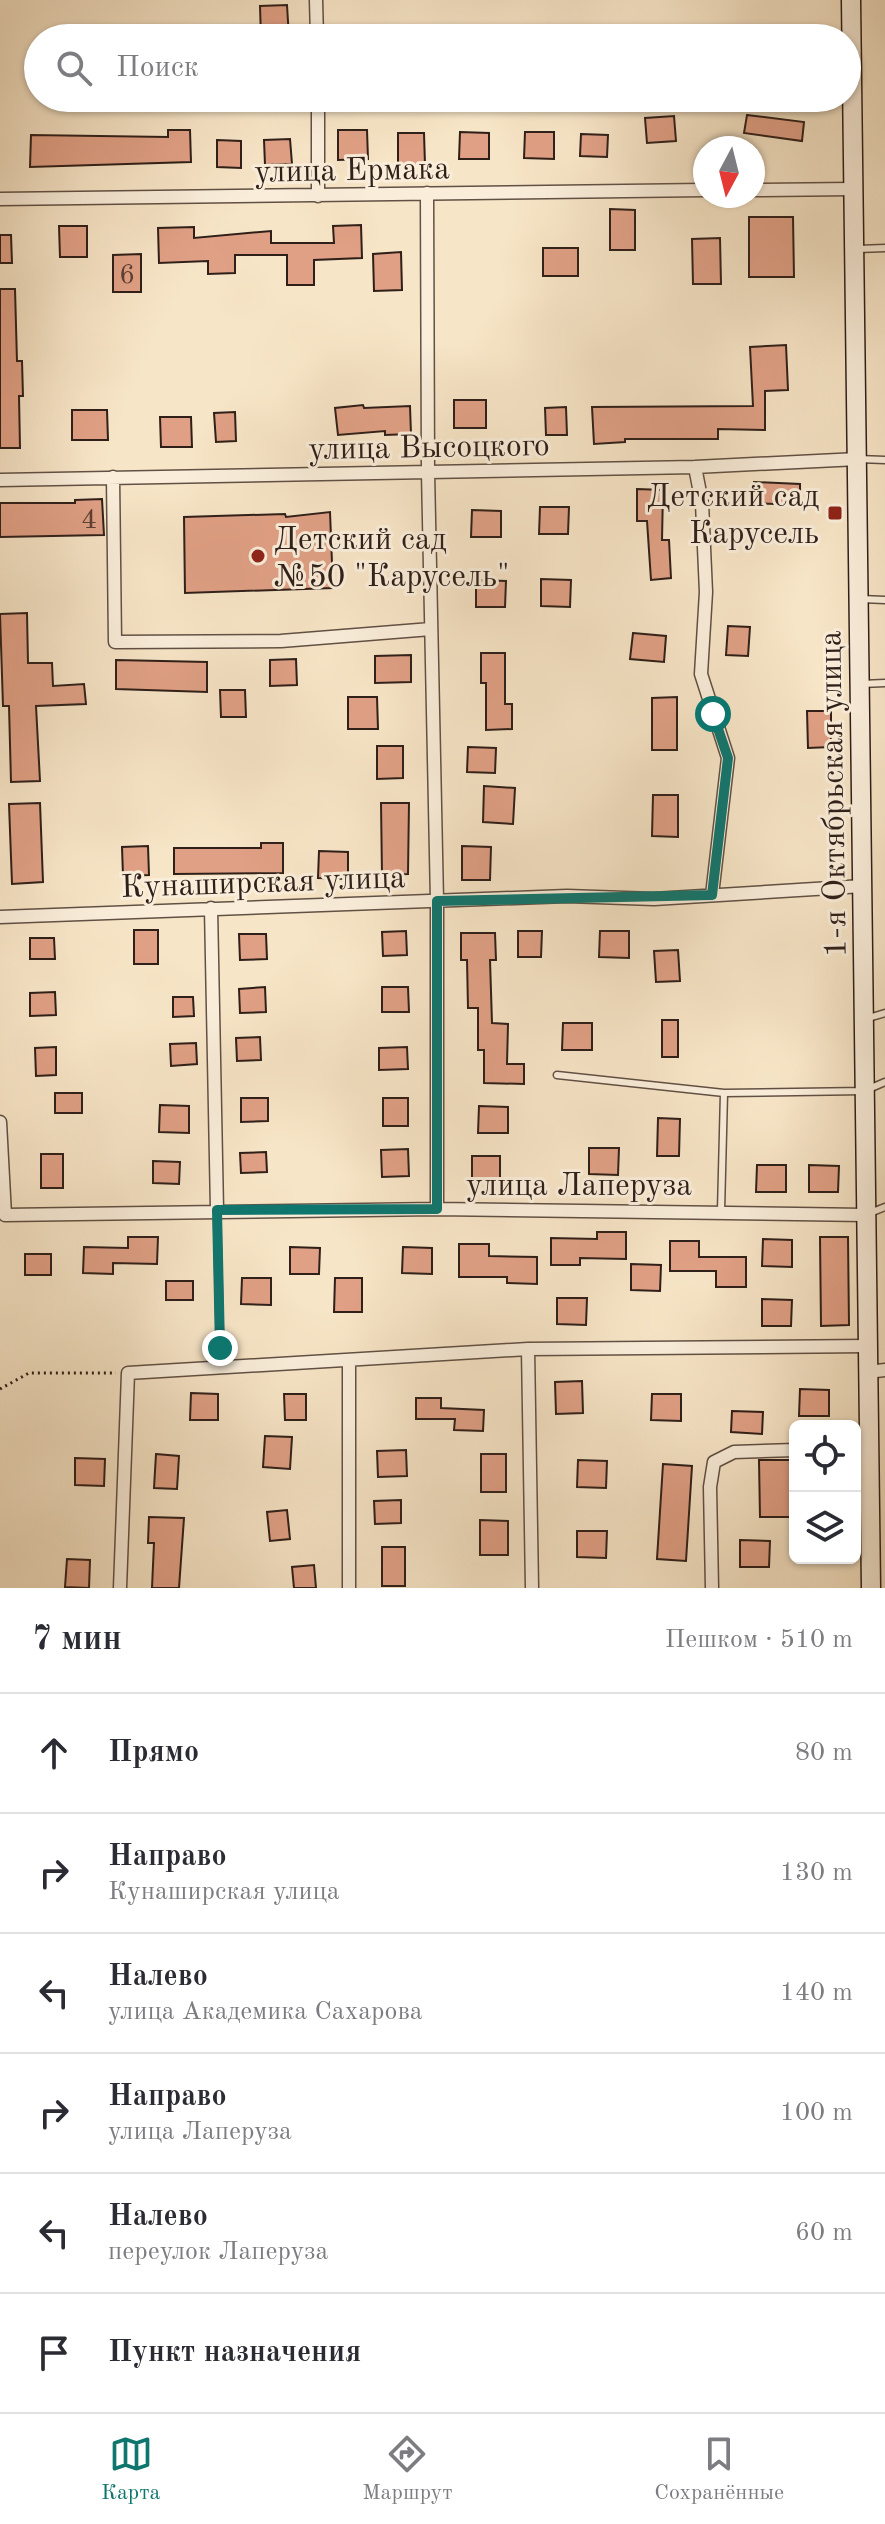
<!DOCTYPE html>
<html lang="ru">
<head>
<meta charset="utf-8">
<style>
	body { margin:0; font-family:"Old Standard TT",serif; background:#f7f7f7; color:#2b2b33 }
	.controls { position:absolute; right:24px; bottom:24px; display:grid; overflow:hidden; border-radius:12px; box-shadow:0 2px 6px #0004 }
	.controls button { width:72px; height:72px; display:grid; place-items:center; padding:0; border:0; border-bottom:2px solid #e1e1e2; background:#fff; color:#2b2b33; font:40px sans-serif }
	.compass { position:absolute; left:693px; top:136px; width:72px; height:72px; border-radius:50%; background:#fff; box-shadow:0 2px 6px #0004; rotate:187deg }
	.stop { position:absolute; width:24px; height:24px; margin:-18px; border:6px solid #0f766e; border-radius:50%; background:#fff }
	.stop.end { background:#0f766e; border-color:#fff; box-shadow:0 2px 8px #0008 }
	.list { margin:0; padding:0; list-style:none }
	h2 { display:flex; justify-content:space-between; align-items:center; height:104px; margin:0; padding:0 32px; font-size:34px }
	h2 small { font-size:26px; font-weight:400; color:#7c7c81 }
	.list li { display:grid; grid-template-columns:52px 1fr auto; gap:24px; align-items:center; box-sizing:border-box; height:120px; padding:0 32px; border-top:2px solid #e1e1e2 }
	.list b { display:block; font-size:30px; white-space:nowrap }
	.list p { margin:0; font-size:26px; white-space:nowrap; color:#7c7c81 }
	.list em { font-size:26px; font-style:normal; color:#7c7c81 }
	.icon { flex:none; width:44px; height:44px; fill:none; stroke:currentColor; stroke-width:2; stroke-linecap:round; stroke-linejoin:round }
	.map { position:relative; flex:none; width:885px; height:1588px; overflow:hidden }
	.search { position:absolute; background:#fff; box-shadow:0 2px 6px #0004; left:24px; right:24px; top:24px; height:88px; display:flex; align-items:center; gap:20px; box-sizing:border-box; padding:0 28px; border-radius:44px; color:#7c7c81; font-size:30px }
	.sheet { height:824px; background:#fff }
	nav { display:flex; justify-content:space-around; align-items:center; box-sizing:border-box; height:112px; border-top:2px solid #e1e1e2; background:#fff; font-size:22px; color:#7c7c81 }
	nav a { display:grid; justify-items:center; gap:4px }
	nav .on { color:#0f766e }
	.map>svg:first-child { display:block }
	.building { fill:#e0a085; stroke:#2f1f19; stroke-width:2 }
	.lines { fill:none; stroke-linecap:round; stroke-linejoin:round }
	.lane-casing { stroke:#615044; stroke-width:9 }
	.street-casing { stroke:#615044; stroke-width:15 }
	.secondary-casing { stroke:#2f1f19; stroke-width:21 }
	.path { stroke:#2f1f19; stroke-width:3; stroke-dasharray:2 4; stroke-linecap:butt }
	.lane { stroke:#faeedb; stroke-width:6 }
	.street { stroke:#faeedb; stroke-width:12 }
	.secondary { stroke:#faeedb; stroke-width:18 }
	.route { stroke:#0f766e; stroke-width:10 }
	.poi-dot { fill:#8f2418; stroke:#faeedb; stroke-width:3 }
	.labels { text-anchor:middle; stroke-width:6; stroke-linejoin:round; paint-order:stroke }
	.number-label { font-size:28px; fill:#5b3f34 }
	.street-label { font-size:32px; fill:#2f1f19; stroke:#faeedb }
	.poi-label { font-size:32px; fill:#2f1f19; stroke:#faeedb; text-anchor:end }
</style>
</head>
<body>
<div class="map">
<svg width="885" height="1588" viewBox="0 0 885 1588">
	<rect width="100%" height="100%" fill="#f7e5c7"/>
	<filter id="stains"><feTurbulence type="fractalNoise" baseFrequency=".0025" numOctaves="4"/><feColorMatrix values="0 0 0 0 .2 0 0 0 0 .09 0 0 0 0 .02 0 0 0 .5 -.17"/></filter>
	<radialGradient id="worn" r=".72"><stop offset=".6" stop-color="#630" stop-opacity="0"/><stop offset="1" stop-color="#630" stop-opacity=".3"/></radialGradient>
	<path class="building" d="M287,5L289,38H261L260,6Z
		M747,115L804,122L802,141L744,133Z
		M674,116L676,141L647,143L645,118Z
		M168,130H190L191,162L30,167L31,135L168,137Z
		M338,130H367L368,159L338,160Z
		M460,132L489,133V159H459Z
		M525,132H554V159L524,158Z
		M398,133H424L425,165H398Z
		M581,134L608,135L607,157L580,156Z
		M290,139L292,164L265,165L264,140Z
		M217,140L241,141V168L217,167Z
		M610,209L635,210V250H610Z
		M749,217H793L794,277H749Z
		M361,225L362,258L314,260V285H287V255H235V273L208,274V261L159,263L158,228L194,227V238L271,231V243H334L333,226Z
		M59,226H87V257H60Z
		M0,235H11L12,263H0Z
		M720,238L721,284H693L692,239Z
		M543,248H578V276H543Z
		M401,252L402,290L374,291L373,254Z
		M141,254V292H113V255Z
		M0,289H15L17,361H22L23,396H19L20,448H0Z
		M786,345L788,390L765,391V430L718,429V439H625V442L594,444L592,407L753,406L750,347Z
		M454,400H486V428H454Z
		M363,405L364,408L410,406L411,434L385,435V431L338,435L335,408Z
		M566,407L567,435H546L545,408Z
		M72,410H107L108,440H72Z
		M235,412L236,441L216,442L214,413Z
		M160,417H191L192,447H161Z
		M754,482L800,484V505L753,503Z
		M637,489L663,490L662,540H669L671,578L651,580L647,521H637Z
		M102,499L104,535L0,537V503H75V500Z
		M540,507H569L568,534H539Z
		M472,510L501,511V537H471Z
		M330,512L333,588L185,593L184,517L285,514L286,517Z
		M541,579L571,580L570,607L541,606Z
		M476,580L506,581L505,607H476Z
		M27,613L28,663H52L53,686L84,684L86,704L36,706L40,781L11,782L9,706H3L0,614Z
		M728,626L750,627L748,656L726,655Z
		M633,633L666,636L664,662L630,659Z
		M481,653H505V704H512V729L486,730V683H481Z
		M411,655V682L375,683V656Z
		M296,659L297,685L270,686V660Z
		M116,660L207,662V692L116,689Z
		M220,690H245L246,717H221Z
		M348,697H377L378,729H348Z
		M677,697V750H652V698Z
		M807,711H831V747L808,748Z
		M377,746H403V778L377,779Z
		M468,747L496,748L495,773L467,772Z
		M484,786L515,788L513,824L483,822Z
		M653,795H678V837L652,836Z
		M40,803L43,882L12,884L9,804Z
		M381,803H409L408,874L382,875Z
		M261,843H283V873L174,874V848H261Z
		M148,846L149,875L123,876L122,847Z
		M462,846L491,847L490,880H462Z
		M319,851L348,852V879L318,878Z
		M134,930H158V964H134Z
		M406,931L407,955L383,956L382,932Z
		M518,931H542L541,957H518Z
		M600,931H629V958L599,957Z
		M461,933H495L496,960H490L492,1023L508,1024L507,1064H524V1084L484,1083V1050H478V1008H468L467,960H461Z
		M239,934H266L267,959L240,960Z
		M30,938H54L55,959H30Z
		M678,950L680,981L656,982L654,951Z
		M265,987L266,1012L240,1013L239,989Z
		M382,987H408L409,1012H382Z
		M55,992L56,1015L30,1016V993Z
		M173,997H193L194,1016L173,1017Z
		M662,1020H678V1057H662Z
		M563,1023H592V1050H562Z
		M260,1037L261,1060L237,1061L236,1038Z
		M196,1043L197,1064L171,1066L170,1044Z
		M56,1047V1075L36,1076L35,1048Z
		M407,1047L408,1069L379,1070V1048Z
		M55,1093H82V1113H55Z
		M241,1098H268V1121L241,1122Z
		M383,1098H408V1126H383Z
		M160,1105L189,1106V1133L159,1132Z
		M479,1106L508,1107V1133H478Z
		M658,1118L680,1119L679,1156H657Z
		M589,1148H619L618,1175L589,1174Z
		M408,1149L409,1176L382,1177L381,1150Z
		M266,1152L267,1172L241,1173L240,1153Z
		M41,1154H63V1188H41Z
		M472,1156H500V1182L472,1181Z
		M153,1161L180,1162L179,1184L153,1183Z
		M757,1165H786V1192H756Z
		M809,1165L839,1166L838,1192H809Z
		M597,1232H626V1259L580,1258V1265H551V1238L597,1239Z
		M128,1237H158L157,1264L113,1263V1274L83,1273L84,1247L128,1248Z
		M820,1237H848L849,1325L821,1326Z
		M763,1239L792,1240V1267L762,1266Z
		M670,1241H699V1257H746V1287H716V1271H670Z
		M459,1244H489V1256L537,1257V1284L507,1283V1277H459Z
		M290,1247L320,1248L319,1274H290Z
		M403,1247L432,1248V1274L402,1273Z
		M25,1254H51V1275H25Z
		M631,1264L661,1265L660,1291L631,1290Z
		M242,1278H271V1305L241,1304Z
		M335,1278H362V1312H334Z
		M166,1281H193V1300H166Z
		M557,1298H587L586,1325L557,1324Z
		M762,1299L792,1300L791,1326H762Z
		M582,1381L583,1413L556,1414L555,1382Z
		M800,1389L829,1390V1416H799Z
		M191,1393L218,1394V1420H190Z
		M284,1394H306V1420H285Z
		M652,1394H681V1421L651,1420Z
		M416,1398H441V1408L484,1410L483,1431L454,1430L455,1419H416Z
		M732,1411L763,1412L762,1434L731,1432Z
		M265,1436L292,1437L290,1469L263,1467Z
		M406,1450L407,1476L378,1477L377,1451Z
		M156,1454L179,1456L177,1489L154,1488Z
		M481,1454H506V1492H481Z
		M75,1458L105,1459L104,1486L75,1485Z
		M578,1460L607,1461L606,1488L577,1487Z
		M759,1460H795V1517H760Z
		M663,1464L692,1466L686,1561L657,1559Z
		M401,1500V1523L375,1524L374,1501Z
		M287,1510L290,1539L270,1541L267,1512Z
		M149,1517L184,1518L179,1588H152L154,1543H148Z
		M480,1520L508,1521V1555H480Z
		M577,1531H607L606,1558L577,1557Z
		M740,1540L770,1541L769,1567H740Z
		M382,1547H405V1586H382Z
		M67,1559L90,1560L89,1588L65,1587Z
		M314,1565L316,1588H294L292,1567Z"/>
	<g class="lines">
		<g class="lane-casing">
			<path id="lane" d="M858,249L885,248
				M858,459L885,460
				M861,599L885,600
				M861,684L885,683
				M865,1019L885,1013
				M557,1075L724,1093L864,1091L885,1082
				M217,1210L220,1348
				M721,1211L724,1093
				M870,1213L885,1207"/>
		</g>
		<g class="street-casing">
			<path id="street" d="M316,0L317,38
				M318,98V196
				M753,190L853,189
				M427,193L428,472L437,901V1209
				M0,199L705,190
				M695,467L702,503L706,592L701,674L728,758L712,895
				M113,477L115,642L281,641L431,629
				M0,480L695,467L858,459
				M211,908L217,1210
				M0,917L567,896L654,899L863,886
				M0,1122L5,1215L437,1209L865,1215
				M528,1349L532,1588
				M868,1372L885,1370
				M120,1588L128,1373L528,1349L868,1346
				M349,1588V1361
				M712,1588L710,1487L714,1462L734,1452L795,1450"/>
		</g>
		<g class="secondary-casing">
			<path id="secondary" d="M851,0L871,1588"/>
		</g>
		<path class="path" d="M0,1389L29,1373H116"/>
		<use href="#lane" class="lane"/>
		<use href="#street" class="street"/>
		<use href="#secondary" class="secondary"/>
	</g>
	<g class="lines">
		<path class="route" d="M220,1348L217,1210L437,1209V901L712,895L728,758L713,714"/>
	</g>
	<g class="poi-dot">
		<rect x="827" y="505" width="16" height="16" rx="4"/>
		<circle cx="258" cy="556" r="8"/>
	</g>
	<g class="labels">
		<g class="number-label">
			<text x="127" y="283">6</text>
			<text x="89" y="528">4</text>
		</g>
		<g class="street-label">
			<text transform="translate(352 169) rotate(-1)" y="11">улица Ермака</text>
			<text transform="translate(429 446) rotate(-1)" y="11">улица Высоцкого</text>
			<text transform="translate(832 794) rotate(-91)" y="11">1-я Октябрьская улица</text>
			<text transform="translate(263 881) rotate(-2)" y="11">Кунаширская улица</text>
			<text x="579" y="1195">улица Лаперуза</text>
		</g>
		<g class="poi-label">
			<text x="819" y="506">Детский сад<tspan x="819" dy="37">Карусель</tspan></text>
			<text x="274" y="549" text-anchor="start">Детский сад<tspan x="274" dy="37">№50 "Карусель"</tspan></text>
		</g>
	</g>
	<rect width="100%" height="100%" filter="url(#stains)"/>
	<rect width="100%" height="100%" fill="url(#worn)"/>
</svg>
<div class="controls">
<button><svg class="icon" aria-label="locate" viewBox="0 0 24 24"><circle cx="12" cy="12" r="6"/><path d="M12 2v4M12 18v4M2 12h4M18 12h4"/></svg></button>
<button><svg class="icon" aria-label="layers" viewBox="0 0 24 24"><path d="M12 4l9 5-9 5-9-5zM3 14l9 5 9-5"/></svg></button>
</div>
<svg class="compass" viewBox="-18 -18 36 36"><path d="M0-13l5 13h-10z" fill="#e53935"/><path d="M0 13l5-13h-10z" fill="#7c7c81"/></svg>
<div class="stop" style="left:713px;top:714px"></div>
<div class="stop end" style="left:220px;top:1348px"></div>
<div class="search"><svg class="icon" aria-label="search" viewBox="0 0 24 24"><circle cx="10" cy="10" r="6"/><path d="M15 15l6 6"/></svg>Поиск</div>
</div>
<section class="sheet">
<h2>7 мин<small>Пешком · 510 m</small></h2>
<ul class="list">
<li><svg class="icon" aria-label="ahead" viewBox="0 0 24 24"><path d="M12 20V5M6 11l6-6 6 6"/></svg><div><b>Прямо</b></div><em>80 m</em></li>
<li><svg class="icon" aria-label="right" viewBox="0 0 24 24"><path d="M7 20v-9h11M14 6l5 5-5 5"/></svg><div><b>Направо</b><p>Кунаширская улица</p></div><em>130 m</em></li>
<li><svg class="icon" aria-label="left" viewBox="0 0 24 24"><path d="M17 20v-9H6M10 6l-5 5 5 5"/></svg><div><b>Налево</b><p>улица Академика Сахарова</p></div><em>140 m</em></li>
<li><svg class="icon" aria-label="right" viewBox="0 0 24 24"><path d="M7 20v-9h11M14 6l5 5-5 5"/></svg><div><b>Направо</b><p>улица Лаперуза</p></div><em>100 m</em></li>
<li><svg class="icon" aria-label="left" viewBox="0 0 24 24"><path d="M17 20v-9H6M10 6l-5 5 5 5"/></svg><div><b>Налево</b><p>переулок Лаперуза</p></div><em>60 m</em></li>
<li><svg class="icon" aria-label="arrive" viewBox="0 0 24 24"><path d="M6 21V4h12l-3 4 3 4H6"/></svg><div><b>Пункт назначения</b></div></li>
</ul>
</section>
<nav>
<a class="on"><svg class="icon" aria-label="map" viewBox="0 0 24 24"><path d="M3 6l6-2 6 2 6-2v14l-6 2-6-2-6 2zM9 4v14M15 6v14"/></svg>Карта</a>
<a><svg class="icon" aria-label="directions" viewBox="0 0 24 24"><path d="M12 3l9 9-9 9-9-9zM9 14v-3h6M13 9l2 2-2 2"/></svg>Маршрут</a>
<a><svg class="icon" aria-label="saved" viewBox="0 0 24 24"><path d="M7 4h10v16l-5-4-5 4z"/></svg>Сохранённые</a>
</nav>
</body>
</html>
